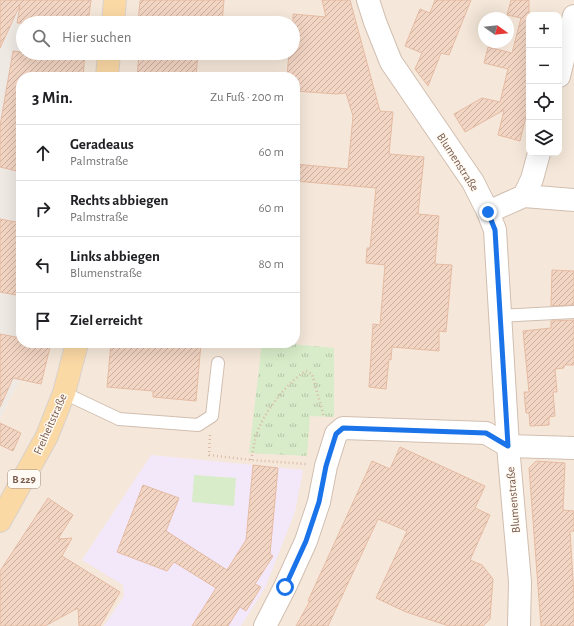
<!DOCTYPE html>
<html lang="de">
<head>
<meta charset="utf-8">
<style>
	body { margin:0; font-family:"Alegreya Sans",sans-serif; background:#f6f6f6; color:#202124 }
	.controls { position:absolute; right:12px; top:12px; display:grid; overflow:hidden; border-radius:8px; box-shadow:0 4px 16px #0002 }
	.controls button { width:36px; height:36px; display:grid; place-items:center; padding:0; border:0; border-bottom:1px solid #e0e0e0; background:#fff; color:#202124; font:20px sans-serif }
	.compass { position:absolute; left:478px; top:12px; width:36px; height:36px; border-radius:50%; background:#fff; box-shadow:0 4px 16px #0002; rotate:105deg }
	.stop { position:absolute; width:12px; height:12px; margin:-9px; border:3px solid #1a73e8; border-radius:50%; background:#fff }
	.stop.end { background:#1a73e8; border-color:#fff; box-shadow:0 1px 4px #0008 }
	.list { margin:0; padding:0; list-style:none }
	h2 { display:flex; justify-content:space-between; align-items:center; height:52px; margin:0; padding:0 16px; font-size:17px }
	h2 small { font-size:13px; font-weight:400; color:#757577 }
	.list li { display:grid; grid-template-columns:26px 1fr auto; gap:12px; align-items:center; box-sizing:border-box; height:56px; padding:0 16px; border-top:1px solid #e0e0e0 }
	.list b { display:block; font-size:15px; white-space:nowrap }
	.list p { margin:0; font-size:13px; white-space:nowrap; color:#757577 }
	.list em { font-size:13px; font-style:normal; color:#757577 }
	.icon { flex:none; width:22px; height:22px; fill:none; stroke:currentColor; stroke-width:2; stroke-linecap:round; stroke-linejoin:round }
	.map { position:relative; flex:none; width:574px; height:626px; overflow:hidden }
	.search { position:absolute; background:#fff; box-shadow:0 4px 16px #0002; left:16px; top:16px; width:284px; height:44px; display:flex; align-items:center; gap:10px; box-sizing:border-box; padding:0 14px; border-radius:22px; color:#757577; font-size:15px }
	.panel { position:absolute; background:#fff; box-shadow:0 4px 16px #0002; left:16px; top:72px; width:284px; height:276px; border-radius:16px }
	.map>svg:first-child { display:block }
	.residential { fill:#f5e8da; fill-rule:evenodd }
	.industrial { fill:#efe9e4 }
	.education { fill:#f3e8fa }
	.grass { fill:url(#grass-tufts) }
	.pitch { fill:#d8ecc9 }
	.building { fill:url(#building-hatch); stroke:#e6bba3 }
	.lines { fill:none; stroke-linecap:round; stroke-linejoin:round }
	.service-casing { stroke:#d1beb0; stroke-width:14 }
	.minor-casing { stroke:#d1beb0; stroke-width:24 }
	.tertiary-casing { stroke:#d1beb0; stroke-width:24 }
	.primary-casing { stroke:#dad1cd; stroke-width:24 }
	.path { stroke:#d9b8a5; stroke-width:2.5; stroke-dasharray:1 3; stroke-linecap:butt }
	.service { stroke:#fff; stroke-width:12 }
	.minor { stroke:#fff; stroke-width:22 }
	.tertiary { stroke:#fff; stroke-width:22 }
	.primary { stroke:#fbd9a5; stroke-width:22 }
	.route { stroke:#1a73e8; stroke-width:5 }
	.labels { text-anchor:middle; stroke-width:3; stroke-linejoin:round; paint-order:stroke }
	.shield { fill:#fffaf3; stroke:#a28b7f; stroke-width:1 }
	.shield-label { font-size:11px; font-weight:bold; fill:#7a5c4d }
	.street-label { font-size:12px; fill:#7a5c4d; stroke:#fffaf3 }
</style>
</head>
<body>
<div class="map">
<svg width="574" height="626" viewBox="0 0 574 626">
	<defs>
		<pattern id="grass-tufts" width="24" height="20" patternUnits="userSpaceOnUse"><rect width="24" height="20" fill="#d8ecc9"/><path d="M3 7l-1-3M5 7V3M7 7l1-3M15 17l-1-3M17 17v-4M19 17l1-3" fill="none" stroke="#b4c2a5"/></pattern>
		<pattern id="building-hatch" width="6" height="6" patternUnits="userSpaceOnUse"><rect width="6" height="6" fill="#f3d5c3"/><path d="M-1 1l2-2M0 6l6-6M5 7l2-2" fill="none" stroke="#cab0a1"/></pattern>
	</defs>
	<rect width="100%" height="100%" fill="#fdf6ec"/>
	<path class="residential" d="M77,0H574V626H0V418L30,361L32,343H295V77H67L70,53H293V23H74ZM529,15H559V153H529ZM484,18H508V42H484Z"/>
	<path class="industrial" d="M0,0H77L23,23V53L21,77V343L30,361L0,418Z"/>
	<path class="education" d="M151,455L303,470L295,512L265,588L241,626H104L124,596L123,585L82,560Z"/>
	<path class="grass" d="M262,343H281L334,348V417L310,416L307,456L249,453Z"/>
	<path class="pitch" d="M194,475L236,478L234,506L192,502Z"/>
	<path class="building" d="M0,0H91L88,23H17L20,5L0,48Z
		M144,0H224L222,23H138L140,1Z
		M322,0H350L380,111L393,112L389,154L424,157L418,214L439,216L435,264L452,265L446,332L439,331V351L392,347L391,360L389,359L386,389L369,387L373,324L380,325L385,265L366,263L367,248H370L376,188L295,181V164L348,169L353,116L346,93L336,94L295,91V77L287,76L289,53H293V14L326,17Z
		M435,0H471L449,55L441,53L428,86L415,69L422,53L405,46L420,9L430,13Z
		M511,0H529V104L520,141L498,135L504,110L465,132L454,114L482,98L500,102L508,69L484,63L488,47L512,53L521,18L507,15Z
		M13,51L21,52V53H85L83,77H21V172L0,167V126Z
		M139,53H198L196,77H137Z
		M0,219L21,223V296L0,292Z
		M552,270L574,271V305L551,306Z
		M574,320V365H564V368L555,369L557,392H553L555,416L549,417V425L530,426L529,413H526L524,392H529L523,331L551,328V321Z
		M0,334L21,338V343H51L41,384L13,378L0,407Z
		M111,343H201L196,401L153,397V391L107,387Z
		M0,423L21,433L13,451L0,445Z
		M400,447L485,486L475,508L490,515L470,560L482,565L493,579L490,619L483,626H449L406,612L376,598L407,531L378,519L328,626H296L310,601H308L372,461L390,469Z
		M536,461L565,463L563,510L574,511V531H570L574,596V626H541L529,468Z
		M253,465L278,468L270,554L273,556L255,584L261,587L246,611L240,607L228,626H192L216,588L174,562L167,571L117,552L143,485L179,498L166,531L227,570L246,540Z
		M48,498L73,515L58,539L72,538L62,556L120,592L100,626H79L78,608L45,626H0V571Z"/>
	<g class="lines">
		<g class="service-casing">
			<path id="service" d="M500,316L574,312
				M64,393L119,419L198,425L212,416L218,363"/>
		</g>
		<g class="minor-casing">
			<path id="minor" d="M559,76L574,16
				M524,196L532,179L539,153
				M488,212L524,196L574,200
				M265,626L285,587L306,541L319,502L326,466L336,434L343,428L486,433L508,446L574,448"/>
		</g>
		<g class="tertiary-casing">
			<path id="tertiary" d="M368,0L375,22L391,62L473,182L488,212L495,230L508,446L520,582L519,626"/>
		</g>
		<g class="primary-casing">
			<path id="primary" d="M113,23L115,0
				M107,77L109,53
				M0,521L47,436L64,393L77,343"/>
		</g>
		<path class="path" d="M210,435L209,455L251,460L306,464
			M251,460C253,452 254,444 256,436C261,416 288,381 306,371L312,374L324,417"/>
		<use href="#service" class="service"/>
		<use href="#minor" class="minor"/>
		<use href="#tertiary" class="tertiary"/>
		<use href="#primary" class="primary"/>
	</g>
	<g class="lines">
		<path class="route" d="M285,587L306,541L319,502L326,466L336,434L343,428L486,433L508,446L495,230L488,212"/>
	</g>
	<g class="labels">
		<rect class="shield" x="8" y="470" width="32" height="18" rx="3"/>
		<g class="shield-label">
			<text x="24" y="483">B 229</text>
		</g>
		<g class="street-label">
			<text transform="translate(458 162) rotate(57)" y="4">Blumenstraße</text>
			<text transform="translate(50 424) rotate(-66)" y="4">Freiheitstraße</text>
			<text transform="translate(513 500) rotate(-95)" y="4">Blumenstraße</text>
		</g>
	</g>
</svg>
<div class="controls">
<button>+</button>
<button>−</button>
<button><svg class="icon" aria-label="locate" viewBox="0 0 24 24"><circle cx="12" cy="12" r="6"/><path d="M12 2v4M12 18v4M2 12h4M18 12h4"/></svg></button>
<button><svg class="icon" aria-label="layers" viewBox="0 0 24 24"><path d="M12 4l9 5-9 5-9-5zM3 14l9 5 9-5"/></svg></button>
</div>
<svg class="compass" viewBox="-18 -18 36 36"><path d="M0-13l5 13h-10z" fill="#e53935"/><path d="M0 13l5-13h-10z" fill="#757577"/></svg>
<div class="stop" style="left:285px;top:587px"></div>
<div class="stop end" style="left:488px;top:212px"></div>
<div class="search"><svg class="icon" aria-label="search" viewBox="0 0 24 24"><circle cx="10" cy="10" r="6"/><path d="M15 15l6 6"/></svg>Hier suchen</div>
<section class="panel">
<h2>3 Min.<small>Zu Fuß · 200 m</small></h2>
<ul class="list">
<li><svg class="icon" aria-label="ahead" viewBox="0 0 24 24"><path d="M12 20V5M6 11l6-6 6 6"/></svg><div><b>Geradeaus</b><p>Palmstraße</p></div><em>60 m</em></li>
<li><svg class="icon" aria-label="right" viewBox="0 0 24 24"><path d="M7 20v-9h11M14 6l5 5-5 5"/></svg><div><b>Rechts abbiegen</b><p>Palmstraße</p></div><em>60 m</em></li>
<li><svg class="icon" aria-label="left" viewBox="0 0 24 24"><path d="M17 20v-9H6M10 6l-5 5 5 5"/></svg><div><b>Links abbiegen</b><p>Blumenstraße</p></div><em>80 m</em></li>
<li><svg class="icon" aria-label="arrive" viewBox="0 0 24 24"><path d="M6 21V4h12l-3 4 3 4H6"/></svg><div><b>Ziel erreicht</b></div></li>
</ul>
</section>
</div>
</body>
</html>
